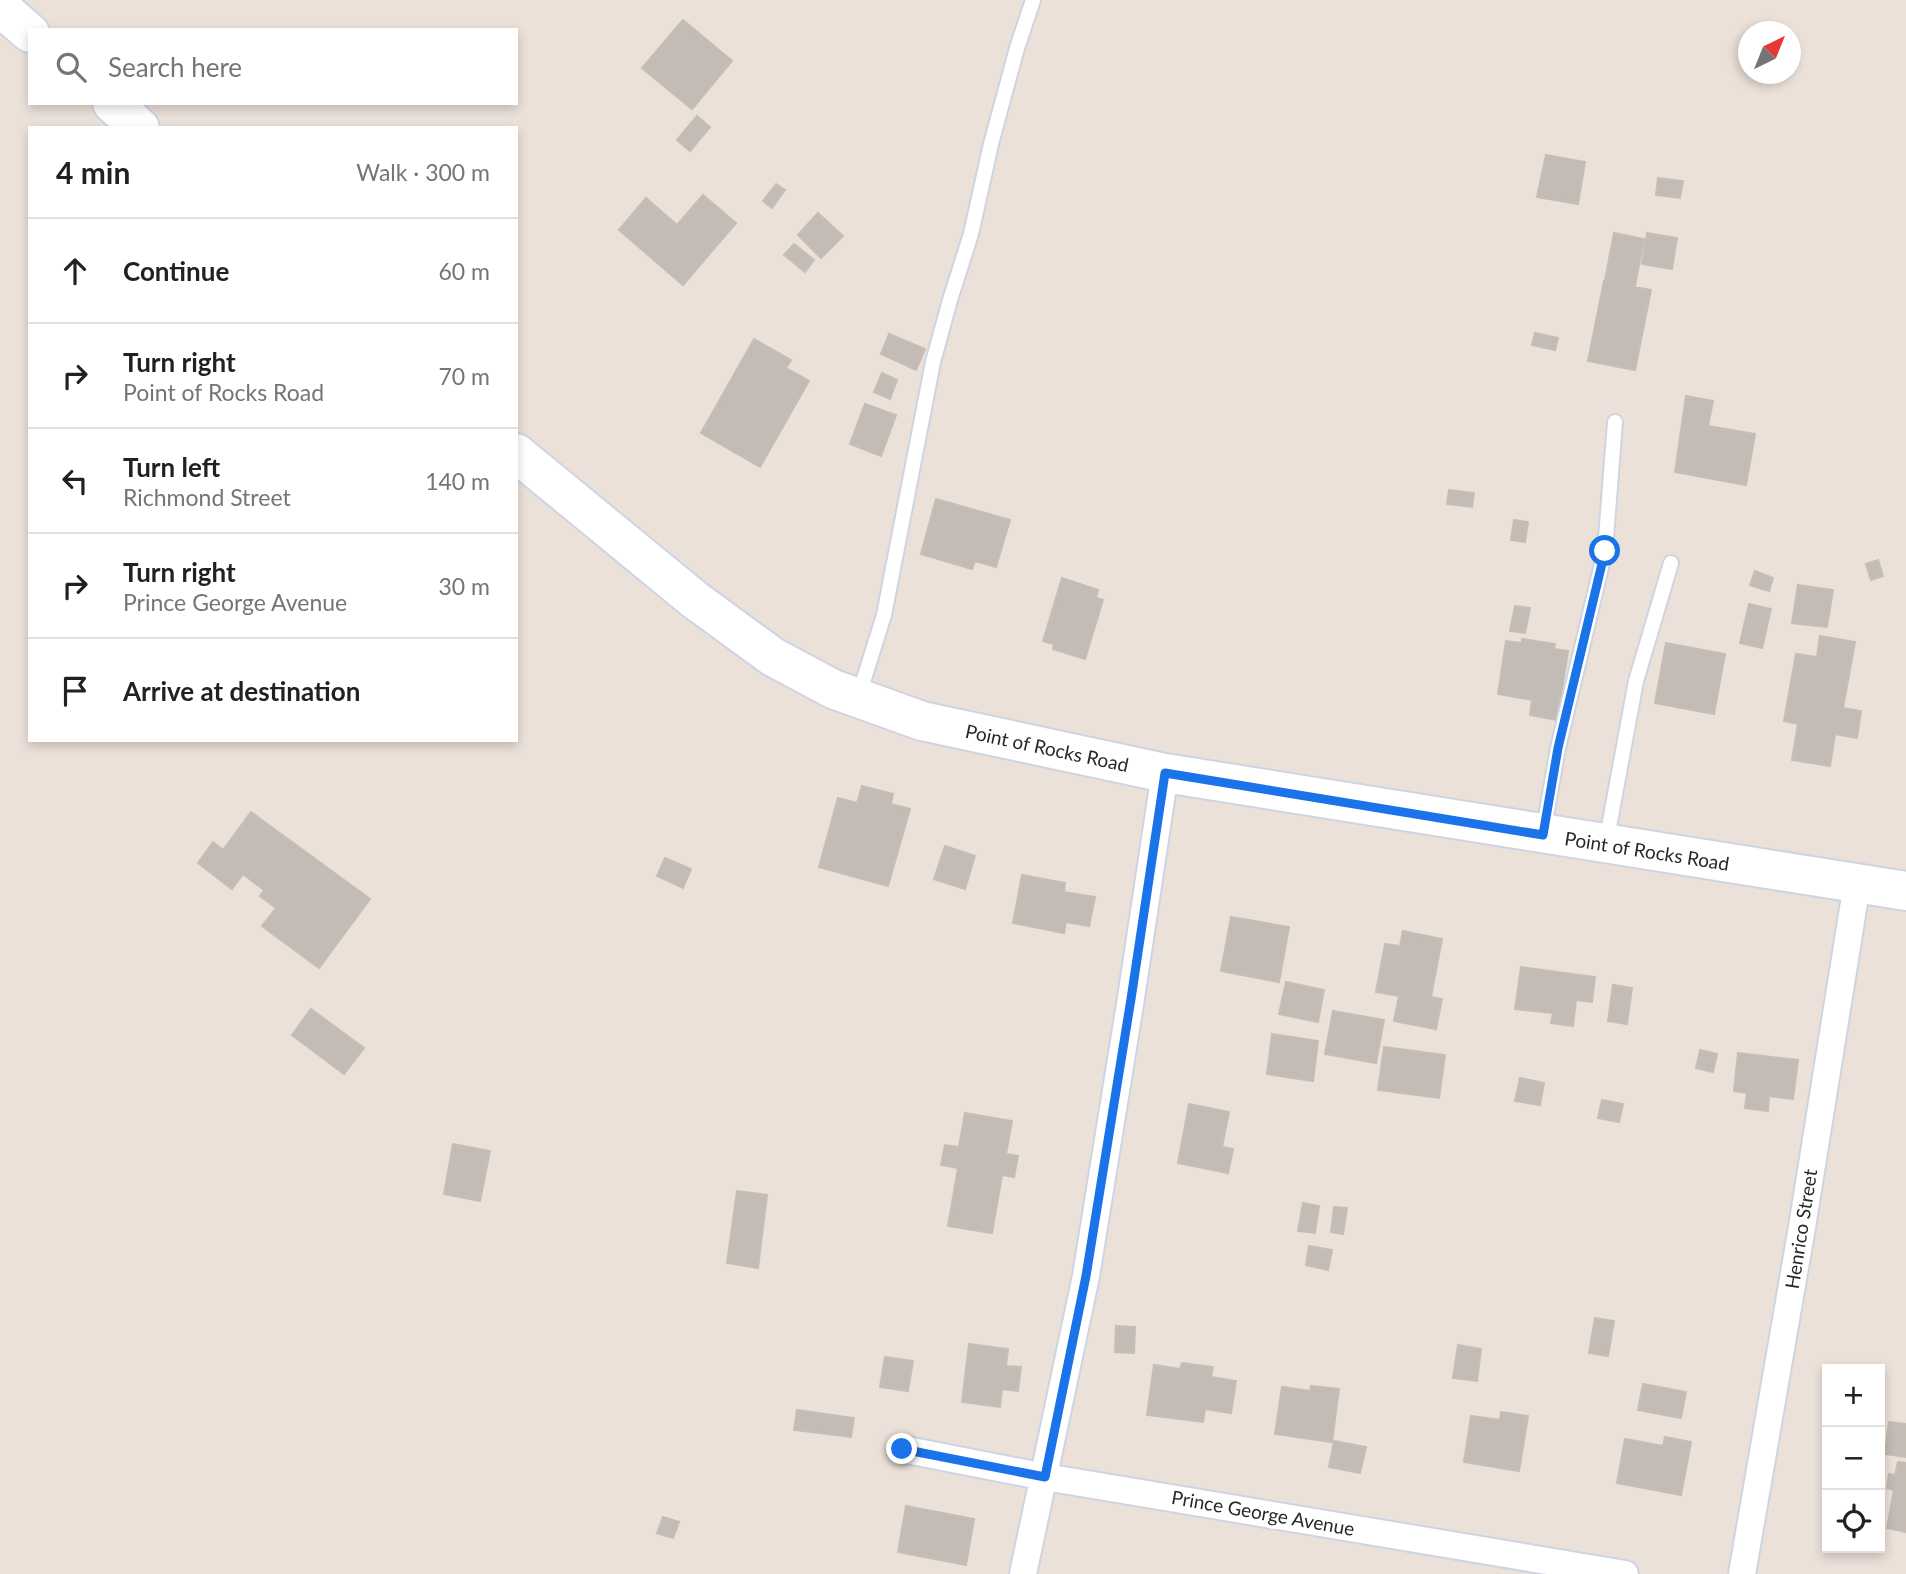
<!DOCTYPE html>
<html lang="en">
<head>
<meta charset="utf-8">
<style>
	body { margin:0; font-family:Lato,sans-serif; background:#f2f2f2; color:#202124 }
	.controls { position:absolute; right:21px; bottom:21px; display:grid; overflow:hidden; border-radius:0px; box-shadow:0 4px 10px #0003 }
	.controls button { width:63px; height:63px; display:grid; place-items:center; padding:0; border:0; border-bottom:2px solid #e0e0e0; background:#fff; color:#202124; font:35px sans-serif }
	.compass { position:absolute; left:1738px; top:21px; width:63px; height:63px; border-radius:50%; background:#fff; box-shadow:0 4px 10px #0003; rotate:43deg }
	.stop { position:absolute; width:21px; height:21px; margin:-16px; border:5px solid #1a73e8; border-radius:50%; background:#fff }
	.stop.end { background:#1a73e8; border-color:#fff; box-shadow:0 2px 7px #0008 }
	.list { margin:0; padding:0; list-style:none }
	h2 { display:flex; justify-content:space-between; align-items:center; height:91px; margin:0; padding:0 28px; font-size:30px }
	h2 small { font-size:23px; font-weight:400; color:#757577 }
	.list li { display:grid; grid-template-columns:46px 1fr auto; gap:21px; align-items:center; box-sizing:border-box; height:105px; padding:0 28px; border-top:2px solid #e0e0e0 }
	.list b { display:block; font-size:26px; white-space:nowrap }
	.list p { margin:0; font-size:23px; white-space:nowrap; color:#757577 }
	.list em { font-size:23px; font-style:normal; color:#757577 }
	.icon { flex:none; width:38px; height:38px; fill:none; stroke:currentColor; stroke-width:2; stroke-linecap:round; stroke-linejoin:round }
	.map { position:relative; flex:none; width:1906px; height:1574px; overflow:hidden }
	.search { position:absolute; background:#fff; box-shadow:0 4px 10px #0003; left:28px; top:28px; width:490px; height:77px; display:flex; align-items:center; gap:18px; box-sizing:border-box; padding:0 24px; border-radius:0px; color:#757577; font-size:26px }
	.panel { position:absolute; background:#fff; box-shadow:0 4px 10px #0003; left:28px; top:126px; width:490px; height:616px; border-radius:0px }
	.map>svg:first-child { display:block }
	.building { fill:#c3bbb6; stroke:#c7bdb3; stroke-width:2 }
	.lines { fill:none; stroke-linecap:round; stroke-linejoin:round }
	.lane-casing { stroke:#ced4e2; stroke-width:18 }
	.street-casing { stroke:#ced4e2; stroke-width:30 }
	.secondary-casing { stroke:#ced4e2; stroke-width:42 }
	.lane { stroke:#fff; stroke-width:14 }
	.street { stroke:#fff; stroke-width:26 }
	.secondary { stroke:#fff; stroke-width:38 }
	.route { stroke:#1a73e8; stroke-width:9 }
	.labels { text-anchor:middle; stroke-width:7; stroke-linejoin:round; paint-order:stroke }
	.street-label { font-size:19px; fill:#282828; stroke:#fff }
</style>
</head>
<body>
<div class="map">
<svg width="1906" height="1574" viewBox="0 0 1906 1574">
	<rect width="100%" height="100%" fill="#ece1d9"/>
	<path class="building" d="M683,20L732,61L692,109L642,68Z
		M697,116L710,127L690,151L677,140Z
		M1546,155L1585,162L1578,204L1537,197Z
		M1658,178L1683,181L1680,198L1656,195Z
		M776,184L785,190L772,208L763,201Z
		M703,195L736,223L683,285L619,230L646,198L677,225Z
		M818,213L843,236L821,258L798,235Z
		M1614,233L1644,239L1635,286L1605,280Z
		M1647,233L1677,238L1672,269L1642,264Z
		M794,244L814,260L805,272L784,255Z
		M1604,281L1651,290L1635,370L1588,361Z
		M1535,333L1558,338L1555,350L1532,345Z
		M889,334L925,349L916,370L881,354Z
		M754,339L791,360L786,368L809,381L760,467L701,433Z
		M882,373L897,380L890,399L874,392Z
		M1686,396L1713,401L1708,426L1755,434L1746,485L1675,472Z
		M865,404L896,415L881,456L850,444Z
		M1449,490L1474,493L1472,507L1447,504Z
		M936,499L1010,520L996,567L975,561L972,569L921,554Z
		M1514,520L1528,522L1525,542L1511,540Z
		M1878,560L1883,576L1871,580L1866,564Z
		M1755,571L1773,578L1769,591L1750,585Z
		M1062,578L1098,590L1096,598L1103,600L1085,659L1053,649L1054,644L1043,641Z
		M1798,585L1833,590L1827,627L1792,623Z
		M1749,604L1771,609L1762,648L1740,643Z
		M1515,606L1530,608L1525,633L1510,631Z
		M1820,636L1855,642L1843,708L1861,711L1857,738L1835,734L1830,766L1792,760L1798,724L1784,721L1796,654L1817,657Z
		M1522,639L1555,644L1554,649L1568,651L1557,720L1530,715L1532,700L1498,694L1506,641L1522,643Z
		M1666,643L1725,654L1714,714L1655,703Z
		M862,786L893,794L891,804L910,809L888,886L819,867L838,798L857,803Z
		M251,812L370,899L319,968L262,926L276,908L260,896L264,890L243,874L232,889L198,863L213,842L223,850Z
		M945,846L975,856L965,889L934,879Z
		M665,858L691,869L683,888L657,876Z
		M1022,875L1065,883L1064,892L1095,897L1089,926L1066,922L1064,933L1013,923Z
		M1231,917L1289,927L1279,982L1221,971Z
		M1403,931L1442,939L1431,997L1442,999L1436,1029L1394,1021L1399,996L1376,992L1385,944L1400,946Z
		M1521,967L1595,977L1592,1002L1576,1000L1573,1026L1551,1023L1553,1013L1515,1009Z
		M1286,982L1324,990L1318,1022L1279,1014Z
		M1613,985L1632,988L1627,1024L1608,1021Z
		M311,1009L364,1048L344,1074L292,1035Z
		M1333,1011L1384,1020L1376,1063L1325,1054Z
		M1272,1034L1318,1041L1313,1081L1267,1074Z
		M1384,1047L1445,1055L1439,1098L1378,1090Z
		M1700,1050L1717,1054L1713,1072L1696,1068Z
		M1738,1053L1798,1060L1793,1099L1769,1096L1768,1111L1745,1108L1747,1093L1734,1091Z
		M1520,1078L1544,1083L1540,1105L1515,1101Z
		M1602,1100L1623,1104L1619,1122L1598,1118Z
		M1189,1104L1229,1112L1222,1147L1233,1149L1228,1173L1178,1163Z
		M965,1113L1012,1121L1006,1154L1018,1156L1014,1177L1002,1175L992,1233L948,1226L958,1168L941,1165L945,1145L959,1147Z
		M453,1144L490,1151L480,1201L444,1194Z
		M737,1191L767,1195L758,1268L727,1263Z
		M1303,1203L1319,1206L1315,1233L1298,1231Z
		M1334,1207L1347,1208L1343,1234L1331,1232Z
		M1309,1246L1332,1250L1328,1270L1306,1265Z
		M1595,1318L1614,1321L1608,1356L1589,1353Z
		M1116,1326L1135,1327L1134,1353L1115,1352Z
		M969,1344L1008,1349L1006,1366L1021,1367L1018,1391L1002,1389L1000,1407L962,1402Z
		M1458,1345L1481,1349L1477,1381L1453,1378Z
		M885,1357L913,1361L908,1391L880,1387Z
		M1182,1363L1213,1367L1211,1377L1236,1381L1231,1413L1205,1409L1203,1422L1147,1415L1154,1365L1180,1369Z
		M1643,1384L1686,1392L1681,1418L1638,1410Z
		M1311,1386L1339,1389L1332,1442L1275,1434L1282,1387L1310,1391Z
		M797,1410L854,1418L851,1437L794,1430Z
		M1501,1412L1528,1416L1519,1471L1464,1462L1471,1416L1500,1420Z
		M1889,1422L1906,1424V1457L1885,1454Z
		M1665,1437L1691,1442L1681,1495L1617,1483L1625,1439L1663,1446Z
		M1334,1441L1366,1447L1360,1473L1329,1467Z
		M1898,1462L1906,1463V1532L1887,1528L1894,1490L1887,1488L1889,1474L1895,1475Z
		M906,1506L974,1519L966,1565L898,1552Z
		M663,1517L679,1522L673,1538L657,1533Z"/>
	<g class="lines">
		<g class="lane-casing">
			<path id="lane" d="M858,698L884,615L933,362L950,300L971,234L991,144L1017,48L1033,0
				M1543,833L1558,748L1605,551L1615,422
				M1606,843L1636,681L1671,563"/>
		</g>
		<g class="street-casing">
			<path id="street" d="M902,1449L1045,1477L1625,1574
				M1023,1574L1086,1276L1131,998L1165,773
				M1742,1574L1802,1227L1857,884"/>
		</g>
		<g class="secondary-casing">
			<path id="secondary" d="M0,7L30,33
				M112,103L140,128
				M516,453L695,600L773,657L833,689L922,721L1165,773L1906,891"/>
		</g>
		<use href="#lane" class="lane"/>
		<use href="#street" class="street"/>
		<use href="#secondary" class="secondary"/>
	</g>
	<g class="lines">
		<path class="route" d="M902,1449L1045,1477L1086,1276L1131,999L1165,773L1543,835L1558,748L1605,551"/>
	</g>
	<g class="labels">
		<g class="street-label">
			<text transform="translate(1047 748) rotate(12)" y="7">Point of Rocks Road</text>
			<text transform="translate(1647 851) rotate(9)" y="7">Point of Rocks Road</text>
			<text transform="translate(1801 1229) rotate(-81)" y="7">Henrico Street</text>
			<text transform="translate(1263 1513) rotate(10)" y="7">Prince George Avenue</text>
		</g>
	</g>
</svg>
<div class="controls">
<button>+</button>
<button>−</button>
<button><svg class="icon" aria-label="locate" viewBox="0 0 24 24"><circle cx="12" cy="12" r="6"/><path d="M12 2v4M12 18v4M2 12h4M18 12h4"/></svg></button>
</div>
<svg class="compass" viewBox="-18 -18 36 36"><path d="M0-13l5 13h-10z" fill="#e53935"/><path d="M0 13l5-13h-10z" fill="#757577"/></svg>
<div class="stop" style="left:1605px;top:551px"></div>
<div class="stop end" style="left:902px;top:1449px"></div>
<div class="search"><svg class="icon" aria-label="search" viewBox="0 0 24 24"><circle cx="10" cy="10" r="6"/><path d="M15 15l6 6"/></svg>Search here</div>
<section class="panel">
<h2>4 min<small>Walk · 300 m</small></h2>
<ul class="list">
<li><svg class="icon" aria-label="ahead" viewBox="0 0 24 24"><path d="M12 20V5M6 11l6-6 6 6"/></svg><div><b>Continue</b></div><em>60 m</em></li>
<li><svg class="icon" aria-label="right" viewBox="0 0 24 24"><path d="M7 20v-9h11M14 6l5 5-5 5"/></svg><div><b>Turn right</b><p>Point of Rocks Road</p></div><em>70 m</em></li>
<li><svg class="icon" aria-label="left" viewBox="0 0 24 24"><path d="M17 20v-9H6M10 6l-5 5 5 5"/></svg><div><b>Turn left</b><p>Richmond Street</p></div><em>140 m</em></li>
<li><svg class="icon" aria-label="right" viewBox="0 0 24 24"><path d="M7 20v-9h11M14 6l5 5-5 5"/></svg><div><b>Turn right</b><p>Prince George Avenue</p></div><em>30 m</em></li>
<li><svg class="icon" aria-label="arrive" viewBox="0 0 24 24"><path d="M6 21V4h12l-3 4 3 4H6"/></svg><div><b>Arrive at destination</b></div></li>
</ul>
</section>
</div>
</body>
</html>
